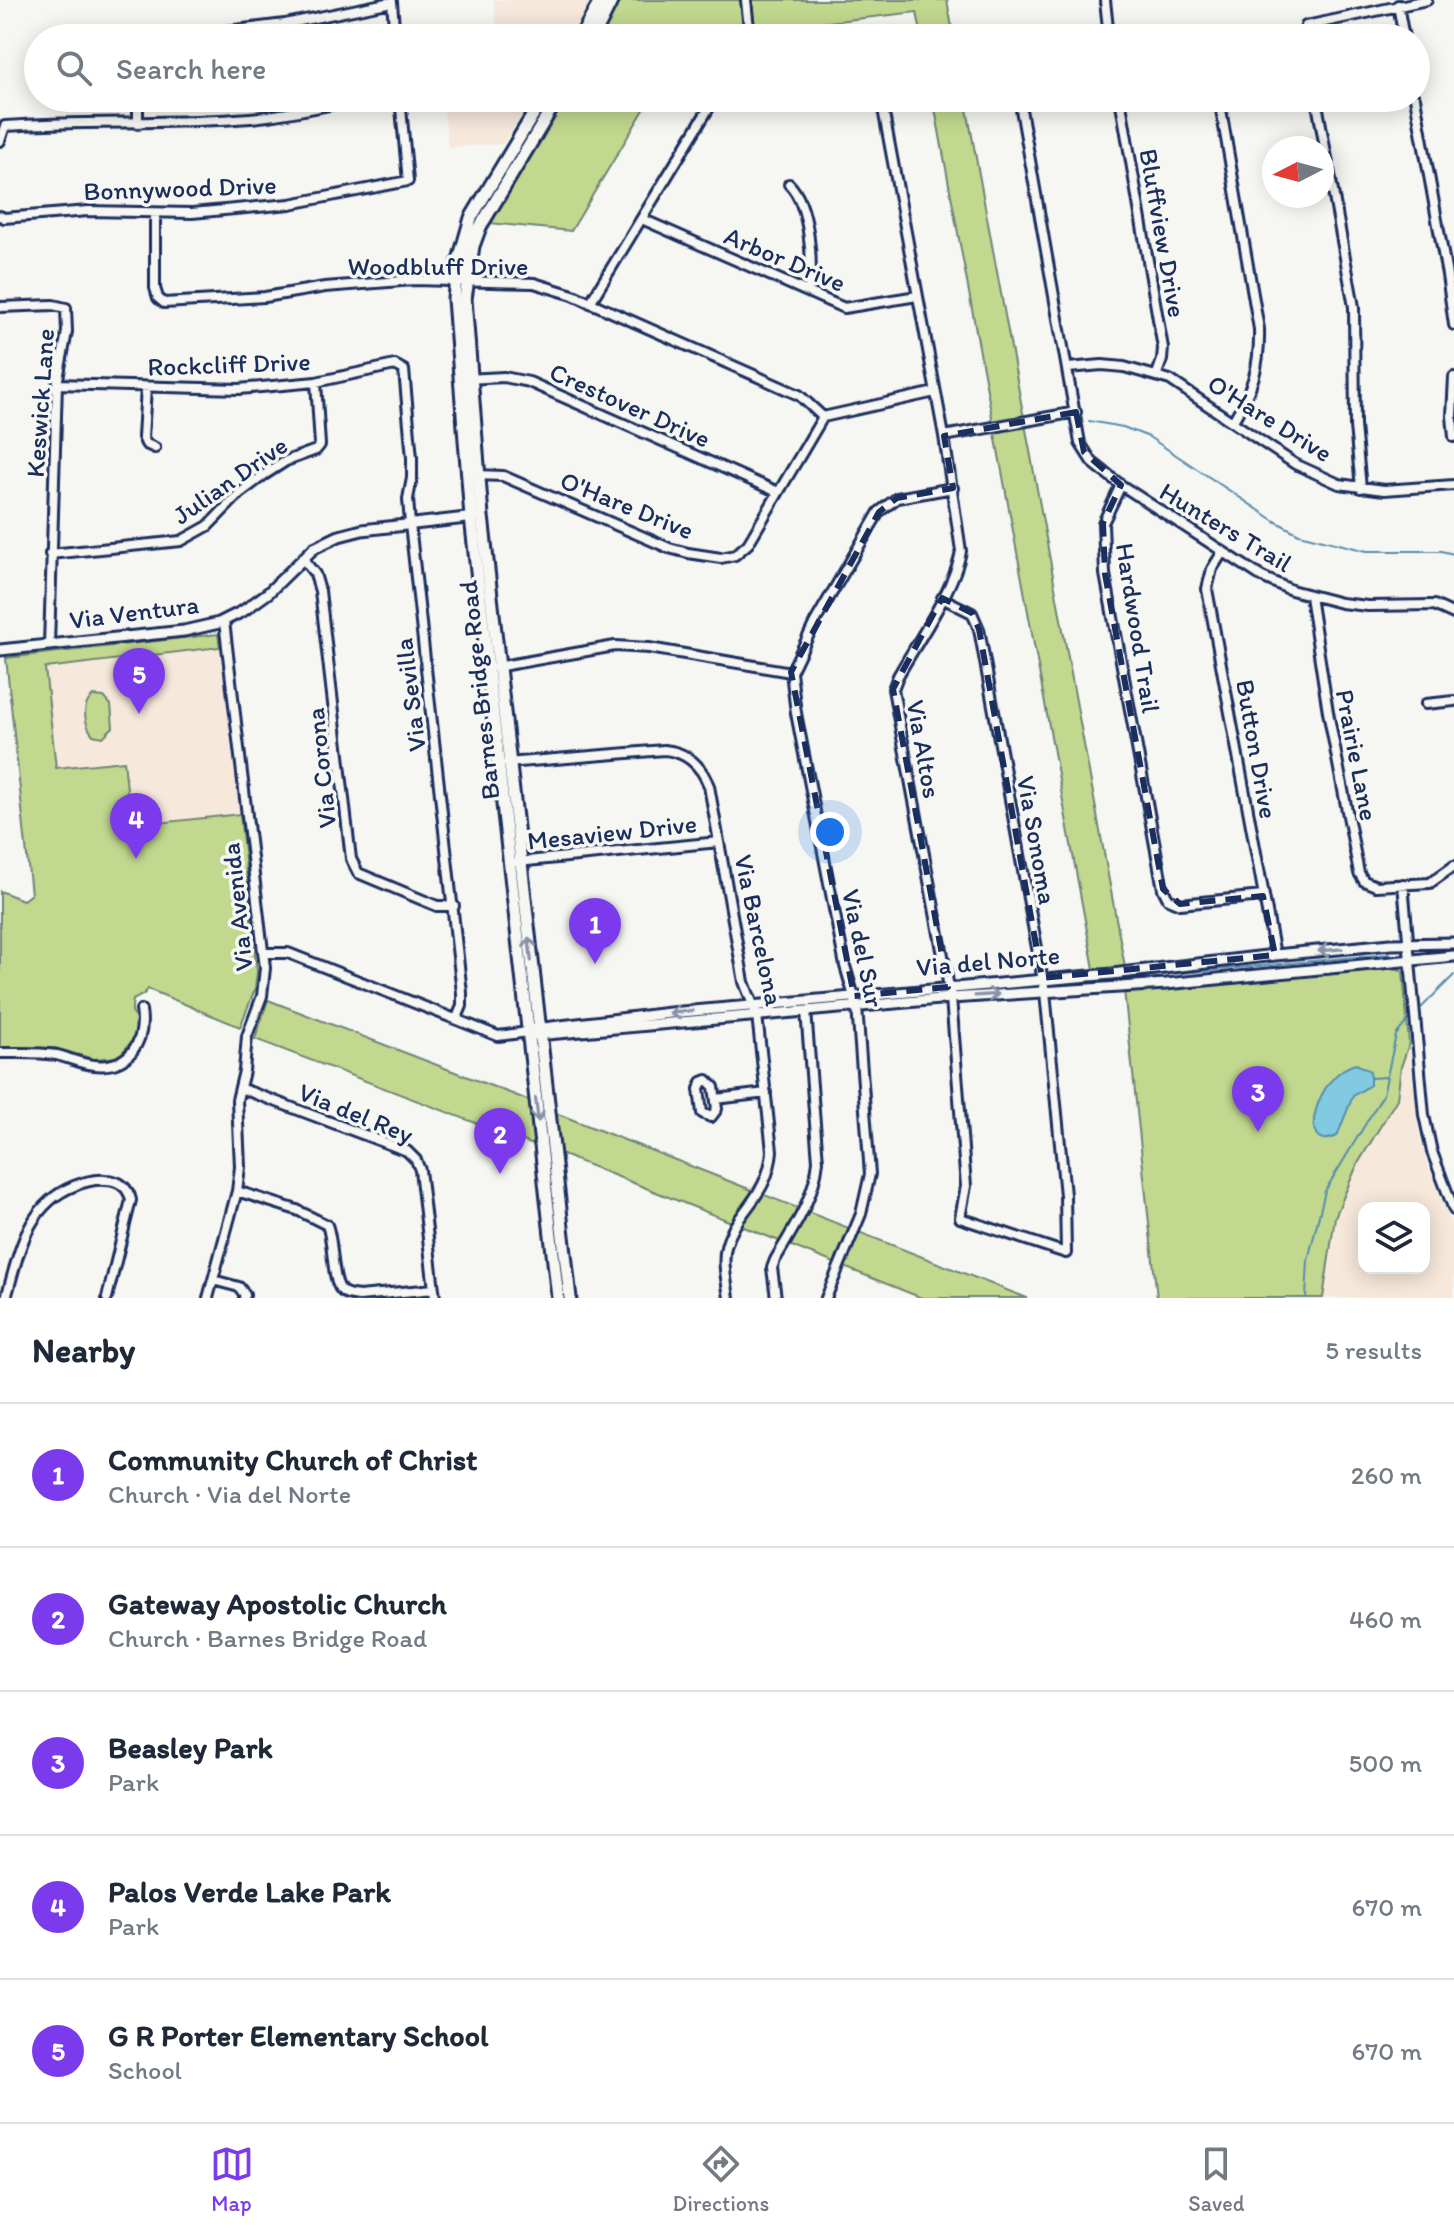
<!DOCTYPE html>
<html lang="en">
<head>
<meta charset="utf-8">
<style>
	body { margin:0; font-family:Itim,sans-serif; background:#f6f6f7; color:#1f2937 }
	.controls { position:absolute; right:24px; bottom:24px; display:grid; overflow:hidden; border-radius:16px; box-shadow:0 4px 20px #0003 }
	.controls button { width:72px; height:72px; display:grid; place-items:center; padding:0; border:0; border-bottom:2px solid #e0e1e3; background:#fff; color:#1f2937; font:40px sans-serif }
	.compass { position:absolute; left:1262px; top:136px; width:72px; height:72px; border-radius:50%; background:#fff; box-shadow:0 4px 20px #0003; rotate:264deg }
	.you { position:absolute; left:830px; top:832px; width:28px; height:28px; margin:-20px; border:6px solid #fff; border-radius:50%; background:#1a73e8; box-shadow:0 0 0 12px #1a73e833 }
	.badge { display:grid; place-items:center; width:52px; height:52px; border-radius:50%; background:#7c3aed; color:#fff; font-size:26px; font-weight:700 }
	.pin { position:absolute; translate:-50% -66px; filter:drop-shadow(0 2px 4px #0008) }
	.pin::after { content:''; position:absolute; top:42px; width:28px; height:24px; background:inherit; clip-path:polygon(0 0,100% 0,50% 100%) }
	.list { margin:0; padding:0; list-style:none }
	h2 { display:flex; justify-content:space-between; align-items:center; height:104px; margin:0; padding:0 32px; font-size:34px }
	h2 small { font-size:26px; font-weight:400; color:#747a83 }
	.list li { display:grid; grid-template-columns:52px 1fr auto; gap:24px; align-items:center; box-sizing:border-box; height:144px; padding:0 32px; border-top:2px solid #e0e1e3 }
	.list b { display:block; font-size:30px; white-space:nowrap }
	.list p { margin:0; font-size:26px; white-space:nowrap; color:#747a83 }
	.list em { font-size:26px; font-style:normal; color:#747a83 }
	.icon { flex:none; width:44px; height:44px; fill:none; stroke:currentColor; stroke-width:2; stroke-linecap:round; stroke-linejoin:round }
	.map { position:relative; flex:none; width:1454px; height:1298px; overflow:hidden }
	.search { position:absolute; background:#fff; box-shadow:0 4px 20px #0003; left:24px; right:24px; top:24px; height:88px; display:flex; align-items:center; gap:20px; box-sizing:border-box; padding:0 28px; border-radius:44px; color:#747a83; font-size:30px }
	.sheet { height:824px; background:#fff }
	nav { display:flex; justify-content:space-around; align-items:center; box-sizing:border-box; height:112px; border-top:2px solid #e0e1e3; background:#fff; font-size:22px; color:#747a83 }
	nav a { display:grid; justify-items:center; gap:4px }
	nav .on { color:#7c3aed }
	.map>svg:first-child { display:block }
	.built { fill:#f6e8db; fill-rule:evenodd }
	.green { fill:#c1d88e; stroke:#6e8476; stroke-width:2 }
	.water { fill:#81cae2; stroke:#588cad; stroke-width:2 }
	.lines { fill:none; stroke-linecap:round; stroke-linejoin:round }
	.stream { stroke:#588cad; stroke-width:2 }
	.minor-casing { stroke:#1b2f5e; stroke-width:14 }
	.tertiary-casing { stroke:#1b2f5e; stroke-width:15 }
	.secondary-casing { stroke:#1b2f5e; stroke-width:17 }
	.minor { stroke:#f6f6f2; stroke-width:8 }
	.tertiary { stroke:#f6f6f2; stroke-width:9 }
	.secondary { stroke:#f6f6f2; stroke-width:11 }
	.oneway { stroke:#8892a8 }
	.marked { fill:none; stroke:#1b2f5e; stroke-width:6; stroke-dasharray:16 10; stroke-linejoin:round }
	.labels { text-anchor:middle; stroke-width:7; stroke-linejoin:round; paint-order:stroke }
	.street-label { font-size:26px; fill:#1b2f5e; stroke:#f6f6f2 }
</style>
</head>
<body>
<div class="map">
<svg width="1454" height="1298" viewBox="0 0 1454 1298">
	<rect width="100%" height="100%" fill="#f6f6f2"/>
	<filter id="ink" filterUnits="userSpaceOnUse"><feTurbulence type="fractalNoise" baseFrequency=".0125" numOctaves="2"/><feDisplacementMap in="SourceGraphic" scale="16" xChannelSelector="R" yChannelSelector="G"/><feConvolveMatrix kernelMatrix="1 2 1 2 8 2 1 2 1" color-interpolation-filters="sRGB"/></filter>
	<g filter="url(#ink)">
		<path class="built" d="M494,0H591L573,38H497Z
			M443,98H532L503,144L448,147Z
			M220,647L240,814L131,826L56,768L45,667Z
			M1409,1044L1419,1133L1428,1166L1454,1231V1298H1323L1335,1217L1357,1165L1397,1099L1401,1067ZM1364,1208H1424V1268H1364Z"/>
		<path class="green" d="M617,0H947L954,38H922L917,12L687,38H596Z
			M561,98H651L571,231L489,223Z
			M933,98H965L1125,967L1097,971L1094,969Z
			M218,634L220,647L45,668L56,768L124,761L131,826L240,814L257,972L255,989L240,1027L148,989L144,994L133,1000C131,1010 131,1016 140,1023L134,1039L118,1057L94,1059L55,1048L0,1047V891L23,900L31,894L6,658Z
			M93,696L104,697L111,705L113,727L103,737L93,735C84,724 81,705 93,696Z
			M1396,968L1403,971L1409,1044L1401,1067L1397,1099L1357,1165L1335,1217L1323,1298H1157L1124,990L1195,987Z
			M268,1000L533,1102L536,1146L255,1039Z
			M553,1112L1027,1298H922L558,1153Z"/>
		<path class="water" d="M1356,1064L1370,1071V1085L1353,1096L1337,1136C1294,1156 1317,1072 1356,1064Z"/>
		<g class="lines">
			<path class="stream" d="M1089,421L1123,427L1149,437L1275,521L1299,534L1367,551H1441L1454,554
				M1151,976L1389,954
				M1419,1010L1454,975
				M1371,1078L1386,1077
				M1306,1298L1308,1260L1325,1191L1383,1095L1396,1035L1411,1017"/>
			<g class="minor-casing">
				<path id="minor" d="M746,0L750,38
					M1105,0L1109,38
					M1398,5L1404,38
					M138,38V35L202,34L285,24L392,2L395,38
					M1305,38L1306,26L1427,0
					M138,98V124
					M881,98L944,436L961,551C955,588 917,642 898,676L893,689L951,998L966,1186L960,1218L1066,1253L1065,1195L1045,992L979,629L972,613L942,598
					M1019,98L1080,443L1092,462L1121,485L1262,577L1291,590L1341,603L1368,606L1434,605L1454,614
					M1120,98L1163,348L1162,360L1157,374
					M1219,98L1259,329C1260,367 1253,388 1233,421
					M1316,98L1354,307L1355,426L1361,488
					M1415,98L1447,275L1454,325
					M0,141L5,126C87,120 168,125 250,118C288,115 327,105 364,98
					M789,184C810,205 814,264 808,292
					M155,214V288L158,298L164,303L265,297L325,287L414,280L534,283L573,295L799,395L823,417
					M0,216L4,218L88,211L192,213L290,204L408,181L400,98
					M642,219L844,308L917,296
					M590,303L715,98
					M0,307L53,305L66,308L67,332L57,384L49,645
					M1068,368L1102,365L1124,367L1170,380L1295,464L1339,484L1384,490L1454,485
					M1454,377L1452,416L1454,437
					M466,379L504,377L529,382L778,492
					M57,384L239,389L316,382L395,365L404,370L412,458V478L408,499L410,524L462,993V1006L457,1018
					M146,387L143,437L146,444L155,448
					M944,436L1076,412
					M476,475L503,476L669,548L688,553L721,558L735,555L748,544L823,417L935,392
					M1121,485L1103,523L1105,574L1163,889L1168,899L1180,904L1263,896
					M1222,553L1212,569L1207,589L1275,955
					M50,554L181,541L208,526L240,493L264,475L286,461L316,450L320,445L316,382
					M303,559L315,574L320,591L351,859L358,873L437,906H454
					M1310,596L1328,712L1359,873L1364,881L1376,886L1430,883L1454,866
					M496,667L615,646L649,648L791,672
					M1426,704L1454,701
					M507,763L664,750C687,752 701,765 709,786L744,982L757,1015L772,1151C768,1199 736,1209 726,1247C722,1263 727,1282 729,1298
					M517,862L719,842
					M1403,884L1424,1115L1432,1152L1454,1210
					M264,953H288L498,1036L528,1032
					M0,1053C19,1053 38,1052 57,1055C69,1058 81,1064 94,1065C129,1069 146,1042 141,1010
					M707,1080L714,1087L717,1109L711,1117L702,1113L699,1089L702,1082Z
					M240,1088L407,1151L416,1160L420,1170L435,1298
					M716,1099L766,1093
					M237,1191L297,1210L327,1225C334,1242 331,1278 341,1290C345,1295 353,1295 359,1296L434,1289
					M213,1280L239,1287L245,1295L244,1298
					M6,1298C19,1254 26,1205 74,1186C84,1182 94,1179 105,1180C119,1180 128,1187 131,1200L107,1298
					M208,1298L237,1191L240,1167L237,1100L244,1071L247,1036L262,996L265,968L224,621
					M776,1298L772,1268L775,1260C794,1227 814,1199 818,1161L806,1011
					M826,1298L861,1214L870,1174L857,1007L845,966L796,713L791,672L815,622L879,512L897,498L953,488"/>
			</g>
			<g class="tertiary-casing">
				<path id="tertiary" d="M0,650L184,631L219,623L243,611L268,593L314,548L339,536L362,530L475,517
					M535,1029L670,1013L1112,974L1275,955L1391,944L1454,943
					M536,1035L951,998L1166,984L1454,956"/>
			</g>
			<g class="secondary-casing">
				<path id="secondary" d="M580,38L601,0
					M593,38L612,0
					M543,98L471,218L457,267L454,299L471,517L558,1298
					M558,98L480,227L473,246L465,299L482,516L570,1298"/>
			</g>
			<use href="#minor" class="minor"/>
			<use href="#tertiary" class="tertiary"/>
			<use href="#secondary" class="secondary"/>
		</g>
		<defs><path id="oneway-shaft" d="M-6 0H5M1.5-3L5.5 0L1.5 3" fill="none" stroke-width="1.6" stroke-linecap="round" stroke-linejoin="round" transform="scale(2)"/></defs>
		<g class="oneway">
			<use href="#oneway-shaft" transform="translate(530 949) rotate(-96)"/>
			<use href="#oneway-shaft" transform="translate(1330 950) rotate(175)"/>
			<use href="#oneway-shaft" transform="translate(987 995) rotate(-4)"/>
			<use href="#oneway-shaft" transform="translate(681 1012) rotate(174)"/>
			<use href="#oneway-shaft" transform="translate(537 1110) rotate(83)"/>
		</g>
	</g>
	<path class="marked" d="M1076,412L1084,452L1121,485L1103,523L1105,574L1163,889L1180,904L1263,896L1275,955L1042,978L979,629L972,613L942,598L893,689L948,987L854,996L791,672L879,512L897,498L953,488L944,436Z"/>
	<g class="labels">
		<g class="street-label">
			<text transform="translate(180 188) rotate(-2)" y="9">Bonnywood Drive</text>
			<text transform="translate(1163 233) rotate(80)" y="9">Bluffview Drive</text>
			<text transform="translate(785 259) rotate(23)" y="9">Arbor Drive</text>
			<text x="438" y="275">Woodbluff Drive</text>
			<text transform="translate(229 364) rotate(-2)" y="9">Rockcliff Drive</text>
			<text transform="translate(40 403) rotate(-86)" y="9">Keswick Lane</text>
			<text transform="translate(630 405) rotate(24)" y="9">Crestover Drive</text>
			<text transform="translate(1270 418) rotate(32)" y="9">O'Hare Drive</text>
			<text transform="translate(230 480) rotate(-35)" y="9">Julian Drive</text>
			<text transform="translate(627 505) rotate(22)" y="9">O'Hare Drive</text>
			<text transform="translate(1226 527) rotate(31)" y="9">Hunters Trail</text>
			<text transform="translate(134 612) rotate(-7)" y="9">Via Ventura</text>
			<text transform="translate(1138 628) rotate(81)" y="9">Hardwood Trail</text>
			<text transform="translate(479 690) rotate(-96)" y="9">Barnes Bridge Road</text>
			<text transform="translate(410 695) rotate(-97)" y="9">Via Sevilla</text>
			<text transform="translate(924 749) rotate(80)" y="9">Via Altos</text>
			<text transform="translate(1257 749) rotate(80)" y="9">Button Drive</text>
			<text transform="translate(1357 755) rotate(79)" y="9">Prairie Lane</text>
			<text transform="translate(321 768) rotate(-96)" y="9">Via Corona</text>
			<text transform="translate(612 832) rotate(-6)" y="9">Mesaview Drive</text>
			<text transform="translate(1037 840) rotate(80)" y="9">Via Sonoma</text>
			<text transform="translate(237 907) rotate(-96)" y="9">Via Avenida</text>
			<text transform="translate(759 930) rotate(78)" y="9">Via Barcelona</text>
			<text transform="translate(863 948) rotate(78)" y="9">Via del Sur</text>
			<text transform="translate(988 961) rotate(-5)" y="9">Via del Norte</text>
			<text transform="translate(356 1113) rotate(22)" y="9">Via del Rey</text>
		</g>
	</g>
</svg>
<div class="controls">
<button><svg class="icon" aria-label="layers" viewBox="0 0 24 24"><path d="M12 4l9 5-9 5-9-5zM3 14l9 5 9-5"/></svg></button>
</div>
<svg class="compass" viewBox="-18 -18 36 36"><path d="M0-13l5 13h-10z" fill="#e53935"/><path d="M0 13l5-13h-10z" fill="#747a83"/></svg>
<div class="you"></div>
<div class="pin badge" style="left:595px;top:964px">1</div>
<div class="pin badge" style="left:500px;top:1174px">2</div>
<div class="pin badge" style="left:1258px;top:1132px">3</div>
<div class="pin badge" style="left:136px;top:859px">4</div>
<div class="pin badge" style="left:139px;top:714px">5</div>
<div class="search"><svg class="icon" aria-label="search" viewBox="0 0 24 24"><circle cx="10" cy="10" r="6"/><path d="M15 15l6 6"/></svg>Search here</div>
</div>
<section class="sheet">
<h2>Nearby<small>5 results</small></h2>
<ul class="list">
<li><span class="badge">1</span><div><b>Community Church of Christ</b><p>Church · Via del Norte</p></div><em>260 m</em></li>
<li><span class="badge">2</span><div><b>Gateway Apostolic Church</b><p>Church · Barnes Bridge Road</p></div><em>460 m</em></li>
<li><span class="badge">3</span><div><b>Beasley Park</b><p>Park</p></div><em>500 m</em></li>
<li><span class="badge">4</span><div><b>Palos Verde Lake Park</b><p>Park</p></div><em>670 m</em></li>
<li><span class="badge">5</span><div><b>G R Porter Elementary School</b><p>School</p></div><em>670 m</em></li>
</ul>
</section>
<nav>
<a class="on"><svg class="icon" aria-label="map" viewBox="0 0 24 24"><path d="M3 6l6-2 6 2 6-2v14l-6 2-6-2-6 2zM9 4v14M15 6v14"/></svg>Map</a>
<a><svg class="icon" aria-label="directions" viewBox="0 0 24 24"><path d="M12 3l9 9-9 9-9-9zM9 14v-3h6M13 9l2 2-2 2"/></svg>Directions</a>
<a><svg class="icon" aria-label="saved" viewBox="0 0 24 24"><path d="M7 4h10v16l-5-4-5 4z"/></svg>Saved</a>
</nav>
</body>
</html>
